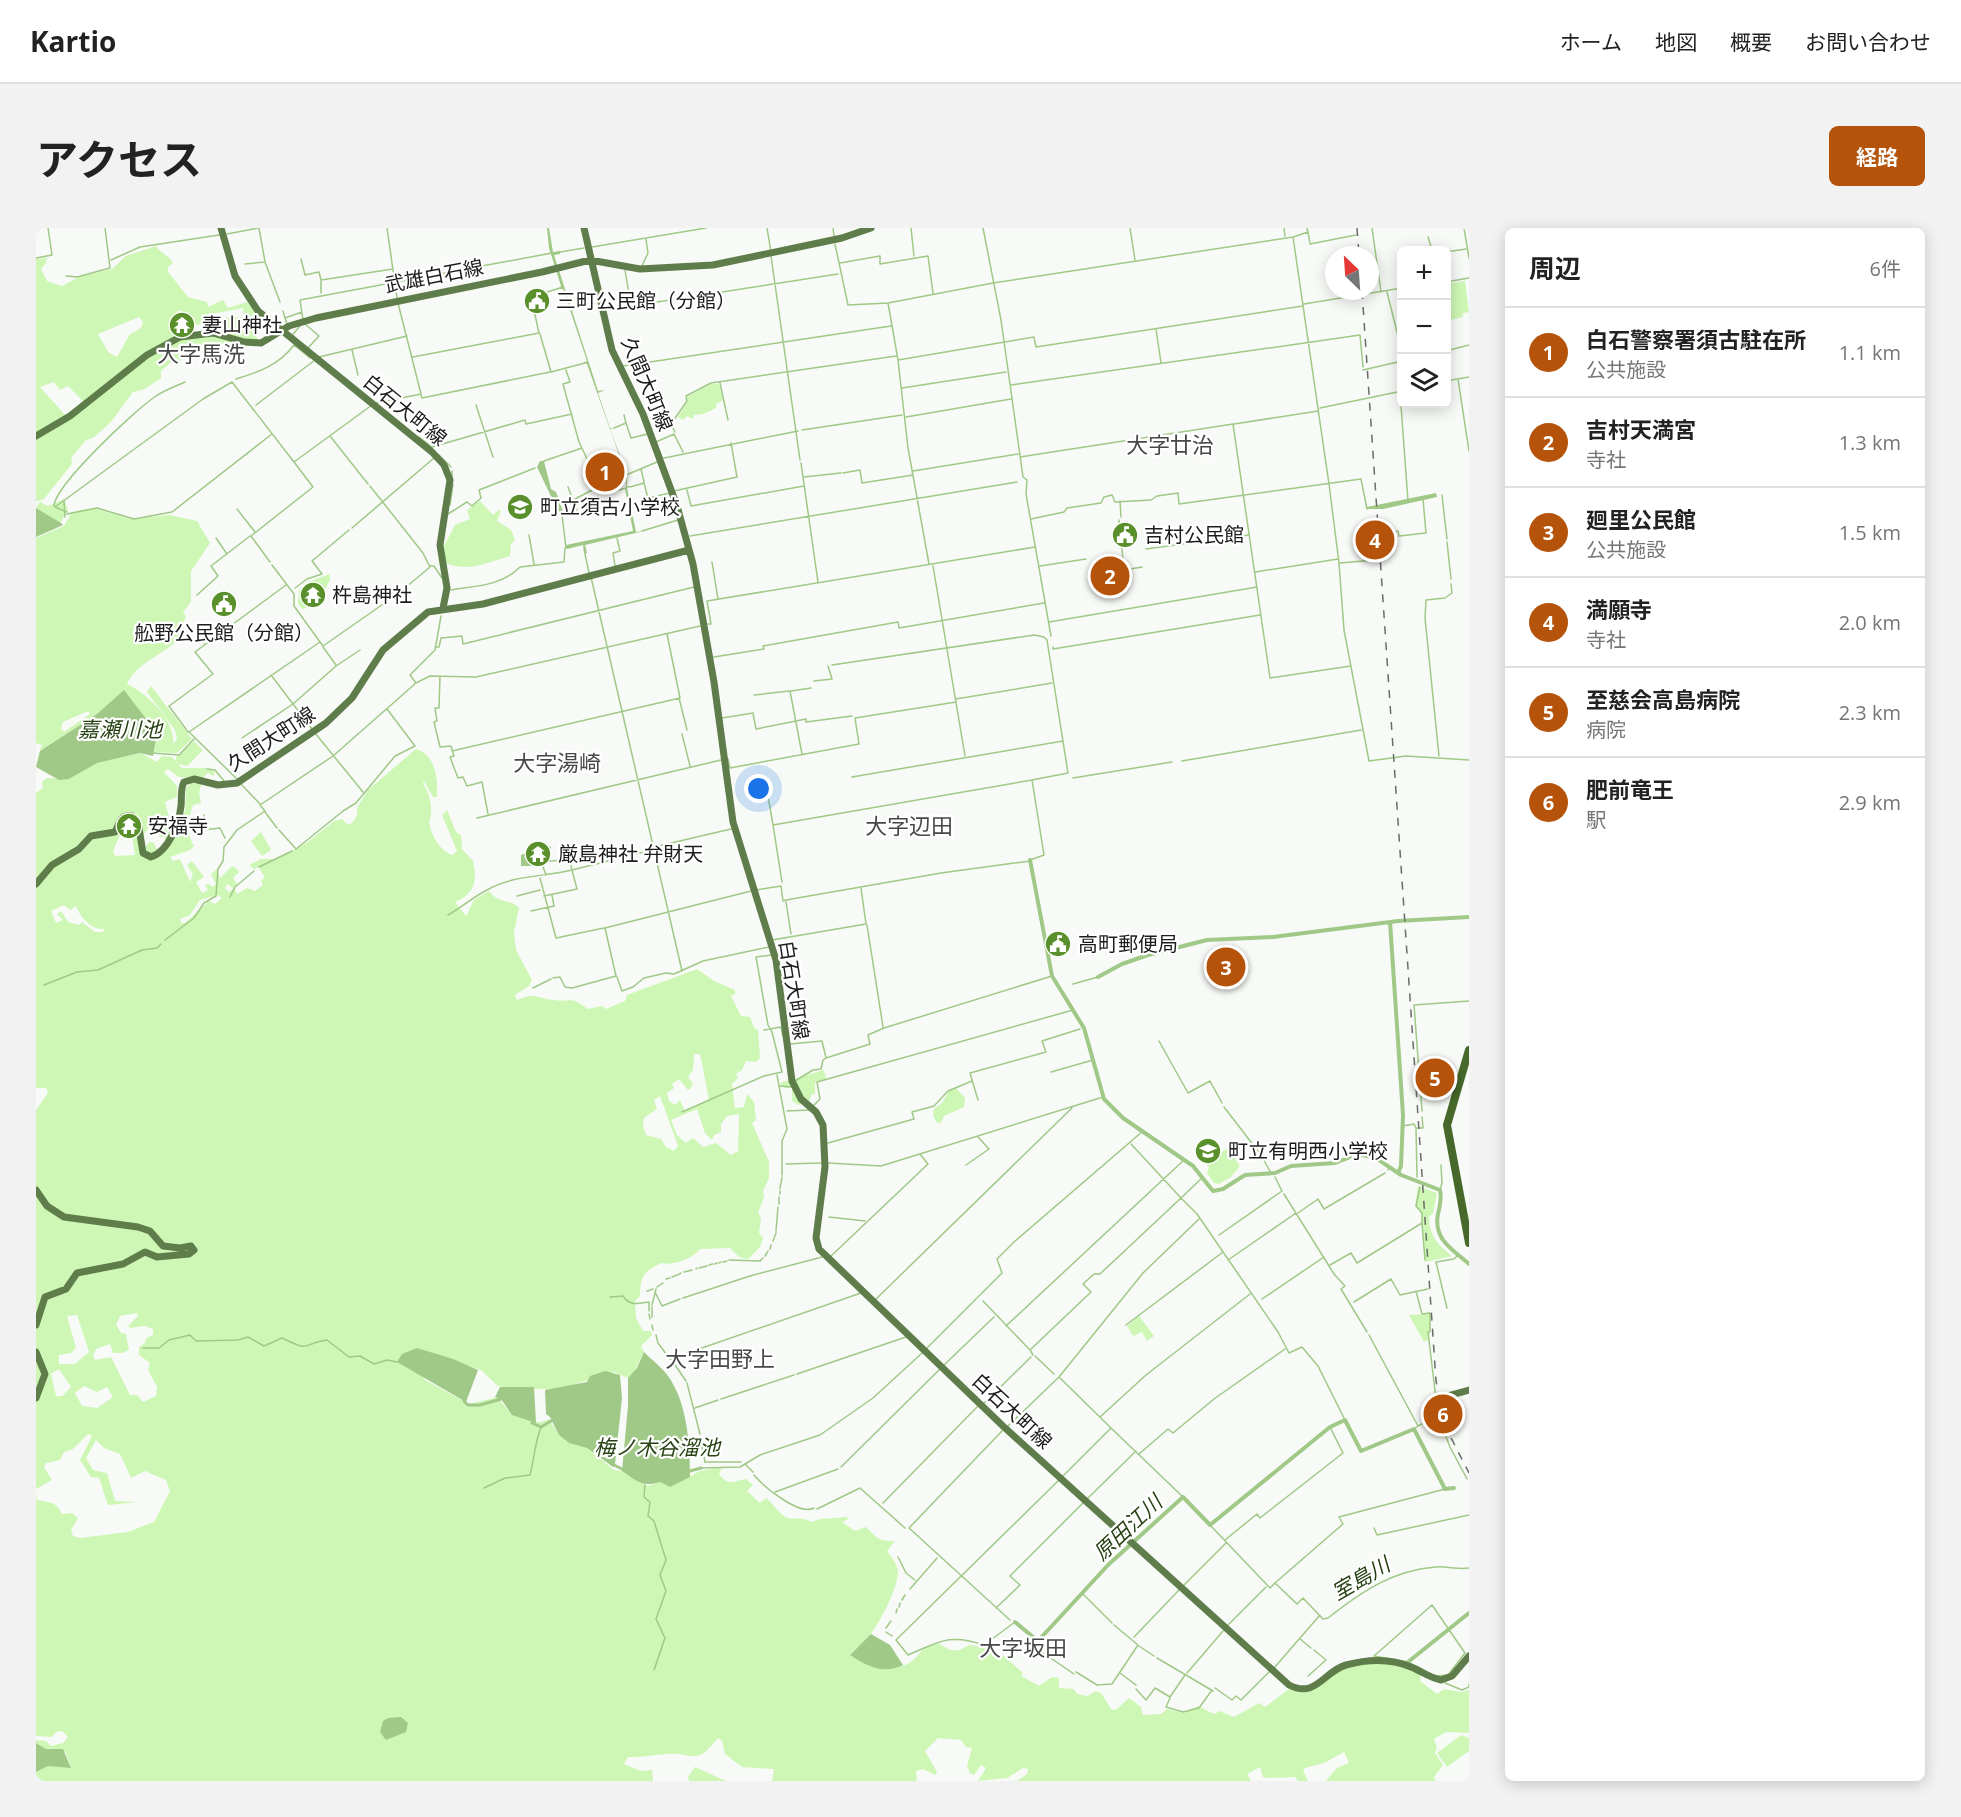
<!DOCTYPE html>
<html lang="ja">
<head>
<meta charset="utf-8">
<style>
	body { margin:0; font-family:"Open Sans","Noto Sans JP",sans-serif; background:#f2f2f2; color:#222 }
	.controls { position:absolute; right:18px; top:18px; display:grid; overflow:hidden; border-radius:9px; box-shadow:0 3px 15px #0003 }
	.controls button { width:54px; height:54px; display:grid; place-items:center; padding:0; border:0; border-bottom:2px solid #e0e0e0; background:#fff; color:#222; font:30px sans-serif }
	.compass { position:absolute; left:1289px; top:18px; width:54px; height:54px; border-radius:50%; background:#fff; box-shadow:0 3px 15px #0003; rotate:335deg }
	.you { position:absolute; left:723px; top:561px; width:21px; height:21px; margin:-15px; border:4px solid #fff; border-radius:50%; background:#1a73e8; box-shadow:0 0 0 9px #1a73e833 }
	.badge { display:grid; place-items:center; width:39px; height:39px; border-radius:50%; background:#b45309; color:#fff; font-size:20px; font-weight:700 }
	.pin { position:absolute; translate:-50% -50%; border:3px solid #fff; box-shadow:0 2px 6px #0006 }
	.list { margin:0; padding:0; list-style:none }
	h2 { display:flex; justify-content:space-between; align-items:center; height:78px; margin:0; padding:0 24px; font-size:26px }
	h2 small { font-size:20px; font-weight:400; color:#767676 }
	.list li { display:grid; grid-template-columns:39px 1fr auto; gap:18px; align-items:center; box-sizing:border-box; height:90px; padding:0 24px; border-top:2px solid #e0e0e0 }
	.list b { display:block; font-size:22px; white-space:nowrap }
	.list p { margin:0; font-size:20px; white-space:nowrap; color:#767676 }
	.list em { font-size:20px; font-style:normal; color:#767676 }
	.icon { flex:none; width:33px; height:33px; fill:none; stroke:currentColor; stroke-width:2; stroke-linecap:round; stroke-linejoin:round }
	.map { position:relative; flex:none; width:1433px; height:1553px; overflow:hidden; border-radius:9px }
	header { display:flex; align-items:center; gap:36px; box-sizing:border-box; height:84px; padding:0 30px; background:#fff; border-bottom:2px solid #e0e0e0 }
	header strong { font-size:28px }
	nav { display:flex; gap:33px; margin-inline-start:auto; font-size:21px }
	.intro { display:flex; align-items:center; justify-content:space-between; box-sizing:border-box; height:144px; padding:0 36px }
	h1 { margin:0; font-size:42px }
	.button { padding:15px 27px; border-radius:9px; background:#b45309; color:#fff; font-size:21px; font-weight:700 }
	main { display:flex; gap:36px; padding:0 36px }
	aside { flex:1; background:#fff; border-radius:9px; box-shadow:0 3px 15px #0003 }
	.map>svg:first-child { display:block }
	.green { fill:#cef7b5; fill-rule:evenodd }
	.water { fill:#a0c887 }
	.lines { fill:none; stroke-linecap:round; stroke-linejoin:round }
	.stream { stroke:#a0c887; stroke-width:1.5 }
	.canal { stroke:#a0c887; stroke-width:3 }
	.river { stroke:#a0c887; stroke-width:4 }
	.major { stroke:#5f7d4a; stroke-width:7 }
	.highway { stroke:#46692b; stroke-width:8 }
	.rail { stroke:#6a6c6a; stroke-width:1.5; stroke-dasharray:8 8; stroke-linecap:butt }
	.labels { text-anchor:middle; stroke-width:4.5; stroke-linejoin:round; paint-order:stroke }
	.street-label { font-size:20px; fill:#1b1c1b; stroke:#fff }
	.poi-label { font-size:20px; fill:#1b1c1b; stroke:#fff; text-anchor:start }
	.water-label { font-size:21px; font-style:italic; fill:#284214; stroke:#fff }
	.quarter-label { font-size:22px; fill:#464945; stroke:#fff }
</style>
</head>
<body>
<header>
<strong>Kartio</strong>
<nav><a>ホーム</a><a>地図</a><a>概要</a><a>お問い合わせ</a></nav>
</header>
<div class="intro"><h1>アクセス</h1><a class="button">経路</a></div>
<main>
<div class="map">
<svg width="1433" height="1553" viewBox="0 0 1433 1553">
	<rect width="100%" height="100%" fill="#f7faf6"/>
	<path class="green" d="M120,18C124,25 134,28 137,35L132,39V44L152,69L171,74L172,79L187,72L192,80L211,74L223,88L219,104L222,112C196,113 170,118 146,127L145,133L134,135L125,143V150L109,161L97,164L75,194L57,210L50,212L35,230L36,236L7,272L0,273V31L11,30L10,35L5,41L11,53L26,58L43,49L76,41L90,28ZM207,80L208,89L174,90L175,86ZM145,82L149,101L152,103L156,97L177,96L178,103L151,106L146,102L135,106L140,101L137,93L142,89V83ZM103,89L107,94L105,100L94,106L81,129L72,124L62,106ZM18,154L24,162L32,158L47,173L30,188L4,159Z
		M1429,53L1433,84L1427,85V89L1411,93V56Z
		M675,156H683L687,172L680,176V180L667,186L658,187L657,191L651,188L647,192L642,189L652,173L651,169Z
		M28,271L32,282L24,295L0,280L4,274L12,278Z
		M444,273L457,287L463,282L465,283L461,293L475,302L479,312L475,316L474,328C454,334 430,345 410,335L408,318L419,297L434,291L431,282Z
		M57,280L94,291L133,287L161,293L174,315L155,343V374L147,384L150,389L146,397L147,407C131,426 101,433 91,456C111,465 140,493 137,516L141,511L139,502L111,464L115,458L156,511L141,525L118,524L121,505L88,463L61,486L4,523L0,532L6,517L0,515V310L28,298L36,284ZM52,483L54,486L28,504L25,500L27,494Z
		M294,346V352L282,375L267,381L262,376L263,362L272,354Z
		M158,513L167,522L151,538L140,535V529Z
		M380,521C400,527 402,552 401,569H397L388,553L387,556C394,565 398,583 393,593C395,607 402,621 416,627L421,623L406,587L411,582L420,604L425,607L426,621L437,633C442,654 438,666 419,674L430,688L438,672L453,663C462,676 474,671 483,680L478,704L480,722L496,752L493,758L479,767L481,772C500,764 500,770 517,772C536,775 533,767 552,781L566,778L570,781L589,773L591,767L661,741L678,753L699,762V766L695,768L705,788L714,789L718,800L722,802L724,830L720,834L710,833L706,842L700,846L702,850L696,856L699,880L708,879L711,866L718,874L720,892L716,895L733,934V950L727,963L728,969L722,985L725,990L723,1005L727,1010L724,1019L712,1031L703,1029L694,1020L664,1021C657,1031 636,1038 625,1035C607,1045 605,1046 604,1068L599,1073L600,1090L607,1103H615L616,1107L605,1118L608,1124L596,1148L592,1150L578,1144L523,1161H477L462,1158L445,1142L381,1121L389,1152L433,1176L461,1169L476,1187C491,1189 498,1199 513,1191L523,1207L533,1215L551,1220L578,1242L586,1243L612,1258L624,1254L634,1259L664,1243L686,1239L683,1246C693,1259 696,1253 710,1251L717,1257L711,1263L724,1275L730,1270C738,1276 743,1287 752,1290C762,1292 763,1288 776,1294L784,1291L811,1289L812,1291L806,1294L819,1303L830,1299C842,1311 842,1313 859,1313L851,1323C855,1329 862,1336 862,1344C861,1364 841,1400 828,1415C823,1419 818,1421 814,1427C825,1434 863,1443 873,1435C888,1425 883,1418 904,1416C915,1424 921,1425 933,1417L948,1419L962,1429L967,1427L987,1445L985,1448L1003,1458L1016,1449L1023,1450V1460L1038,1461L1041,1466L1051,1468L1060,1463L1065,1465L1076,1482L1081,1481L1093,1470L1105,1479L1107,1487L1125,1486L1131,1481L1147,1485L1162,1478L1178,1486L1183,1483L1198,1489L1223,1475L1229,1479L1254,1460C1279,1469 1288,1451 1308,1441C1334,1429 1360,1435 1385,1446L1384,1453L1401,1466L1408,1461L1425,1464L1433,1462V1505L1410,1504L1398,1511L1401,1520L1399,1525L1407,1537L1398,1549L1400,1553H1290L1301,1540L1313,1535L1308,1524L1288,1535L1269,1540L1267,1542L1272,1553H1262L1259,1549L1231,1550L1227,1549L1224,1539L1211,1546L1215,1553H981L991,1546L992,1541L987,1540L971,1550L942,1553L950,1540L945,1537L938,1547L934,1545L931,1538L936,1520L930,1519L925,1512L902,1510L889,1523L901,1544L899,1547L887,1541L880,1543L881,1553H736L738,1541L706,1539L689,1526L686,1513L682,1510C676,1517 669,1527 660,1528C654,1529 646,1526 640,1526C624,1525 609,1530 592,1529L588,1536L605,1543L616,1542L617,1553H0V1544L12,1538L35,1539L29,1523L10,1521L0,1515V1512L10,1513L15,1518L27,1515L32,1509L26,1503L20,1504L16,1509L0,1508V1266L1,1272C13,1274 21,1274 26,1286L36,1285L42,1290L35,1302L37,1308L44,1310L92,1304L118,1294L134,1263L130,1252L109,1243L95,1250L84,1226L68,1220L60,1212L50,1230L57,1242L71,1245L79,1273L102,1274L72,1277L63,1250L55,1249L44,1232L56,1208L52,1206L37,1221L28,1224L24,1232L10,1235L8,1239L16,1252L0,1261V882L12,865L10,860H0V565L7,560L6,554L11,550L33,551L60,535L105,525L121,534L126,528L136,529L146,540H169L179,543L178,548L171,545L167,550L143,549L132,541L128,544L141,558V569L129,574L133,589L142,598L149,583L150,560L157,553L166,555L163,564L165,575L157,577C152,590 150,606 158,618L154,622L134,629L137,633L144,631L154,654L157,646L151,637L156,633L168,649L160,654L166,665L172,662L169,657L173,656L176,659L180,656L175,646L181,641L184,650L196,638L200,640L203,644L197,650L201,656L197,660L191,656L189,660L193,664L198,660L201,666L211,660L219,663L227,657L225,652L229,650L223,639L218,641L213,637L225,631H240L272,614L298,593L306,591L311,596H315L321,588V580L332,562ZM114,598L120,599L124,609H128L132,618L123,627L118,615L113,614L108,621L105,610ZM91,603L96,608L99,627L79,628L77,623L84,607ZM182,667L186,670L179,676L173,673L149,695H145L144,691L154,687L164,672ZM28,677L34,682L40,678C44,689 55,702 68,701L67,704H59L46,694L43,697L32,694L25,683L21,686L27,692L20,695L15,683ZM658,826H663L665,830L673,872L649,883L644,872L639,877L633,873L631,865L638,860L636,856L643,851L652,862L654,861L657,856L652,849L657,842ZM624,868L642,918L638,923L630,919L625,911L610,907L607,897L608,890L621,881L618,872ZM661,881L669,905L676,912L678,907L685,904V896L691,888L703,886L702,923L695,927L680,915L667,919L657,910L650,915L641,907L635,892ZM101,1085L102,1088L92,1098L94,1100L109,1098L117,1101V1107L110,1110L109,1115L103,1119V1127L114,1135L112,1142L121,1159L120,1168L107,1174L101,1167H94L75,1129L59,1132L57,1127L60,1121L74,1116L77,1125H86L93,1122L90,1106L85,1105L80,1097L84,1088ZM41,1087L53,1124L39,1136H23V1127L35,1125L40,1120L31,1088ZM23,1141L35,1159L26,1168H20L15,1146ZM48,1158L61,1164L71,1159L77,1169L61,1180L46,1178L39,1165Z
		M225,604L235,622L226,628L215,613Z
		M788,842L790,851L779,854V866L775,867L774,872L763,877L756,873V859L748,860L744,855Z
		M920,860L929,870L928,879L908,888L905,895L900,894L897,887L898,881L906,875L913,863Z
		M1192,920L1204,938L1195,949L1183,956L1178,955L1171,945L1173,939L1170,935Z
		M1382,958L1401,965L1397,985L1393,989C1393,1007 1402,1017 1416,1028L1389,1034L1385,985L1379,978Z
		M1394,1086L1393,1111L1388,1114L1373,1087Z
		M1103,1088L1118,1108L1111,1113L1106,1104L1097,1108L1091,1098Z
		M1425,1507L1433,1510V1523L1411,1539L1401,1525Z
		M659,1539L690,1553H653L652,1549Z"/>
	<path class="water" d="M511,0H513L517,24L524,23V26L518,27L562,163L569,162L562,165L574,200H578L574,201L591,246V258H596L591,260L600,304L608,303L549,317L551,325L548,326L547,317L531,321L530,317L597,303L589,261H586L590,259L589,244L551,136L547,135L551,133L527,61H523L525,58L513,20Z
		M504,233H508L515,261L520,264L528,286L522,283L501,239Z
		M1400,265L1401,269L1347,281H1331V279Z
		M0,280L25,295L27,297L0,309Z
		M88,462L121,505L117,528L104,525L61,535L33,551L23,552L0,539L4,523L61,486Z
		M511,617L515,619V625L508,639L503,635V630L513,627L515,621L512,618L501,620L488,629L502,630L501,638H485V627Z
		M381,1120L417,1131L442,1142L430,1174L361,1134L366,1126Z
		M608,1124C618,1134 631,1143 637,1156C652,1183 654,1220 654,1249L634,1259L624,1254C606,1260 600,1252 586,1243L592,1178V1150L601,1140Z
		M569,1143L584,1147L586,1170L579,1236L577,1239L551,1220L533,1215L523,1207L514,1189L510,1186L509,1162L551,1154L554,1148Z
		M464,1159H498L500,1195L476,1187L465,1171L459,1169Z
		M835,1406L854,1417L867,1437C847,1447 831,1438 814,1427Z
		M365,1489L372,1495L370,1504L350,1512L344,1504L347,1493L352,1490Z
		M0,1515L10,1521H27L35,1540L12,1538L0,1544Z"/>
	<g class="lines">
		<path class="stream" d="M223,0L229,34L244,74
			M351,0L361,70
			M731,0L735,24
			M797,0L798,8
			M875,0L878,28
			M947,0L965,92L987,249L991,252L990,266L1015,408
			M1094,0L1099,32
			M1248,0L1249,8
			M1336,0L1345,64
			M1428,0L1433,30
			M1272,4L1274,16L1320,7
			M191,6L222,0
			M1257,9L1272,4L1271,0
			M1392,9L1396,22
			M799,16L812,77L852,75L862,132L872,220L893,336
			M556,19L670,0
			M524,24L548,20
			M1410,24L1430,21
			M735,28L764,232
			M0,30L16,27L12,0
			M265,31L269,47L283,44L285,52L357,41
			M75,32L104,19L183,7
			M804,35L844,28V36L892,28L897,65
			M209,36L229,34
			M606,38L612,25L610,11
			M589,42L595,78
			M30,48L41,49L74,40L69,0
			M285,53V65
			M1410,54L1433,50
			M1351,64L1366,124
			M852,75L957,55L1257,9L1293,256L1303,335L1308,402L1333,533L1370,528L1433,532
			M1268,76L1366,60
			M569,82L802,46
			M247,83L249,90
			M267,92L264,72L516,25
			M251,96L249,90L266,84
			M269,96L283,108L272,120
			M1120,101L1125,135
			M257,106L264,98
			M504,106L515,144L549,135
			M316,122L322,147
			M1410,123L1433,117
			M283,129L371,108
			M377,129L503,105L495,69L524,60
			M862,132L998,109L1000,119L1267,78
			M587,138L855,98
			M530,142L534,154L527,156L543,214L564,258H566L569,265L587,261
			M1327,142L1366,133
			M200,151C223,144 243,137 258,117L274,130
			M1422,151L1433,223
			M1410,153L1433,149
			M684,155L692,192
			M975,157L1324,107L1327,139
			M866,160L970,144
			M1364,164L1372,273
			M385,167L386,170L514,144
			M340,175L385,166L362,75
			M220,177L279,132
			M440,177L457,229
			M1284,180L1366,163
			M588,187L590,195
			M870,189L975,171
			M1198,196L1282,183
			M578,200L590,195L595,210L612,206
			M766,202L866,187
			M639,204L635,196L651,173L650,168L675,155L860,128
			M294,208L332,256
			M383,209L396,219L489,192L490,196L536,186
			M620,214L638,206L647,224
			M403,227L415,239
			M984,229L1197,196L1234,450L1315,438
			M628,230L762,203
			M508,233L546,220
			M765,235L782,354
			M605,241L608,254
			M416,243V250
			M877,243L982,226
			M807,245L824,242L826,255L877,247
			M590,247L621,234
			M768,249L805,245
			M532,259L537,272
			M594,259L608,255L612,270L634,265
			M651,262L655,278L768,258
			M638,263L701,249L695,215
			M1406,267L1411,311
			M28,273L29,289
			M1084,273L1085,289
			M414,277L417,257
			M18,278C19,257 99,182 120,168C129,162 140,158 149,154
			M201,281L219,304
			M31,284L19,279L167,171L196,154L258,234L336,177
			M31,286L61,280L98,291L136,284L236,206
			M412,286L431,274L436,278L445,270L443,262L499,240
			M527,286L541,282L537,272L564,258
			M526,287L530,320
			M995,291L1028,284L1031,280L1065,275L1068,269L1076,267L1079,274L1115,272L1121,268L1142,265L1143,276L1325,251L1331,281
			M1083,292L1088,341
			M316,300L398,230
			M606,303L642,292
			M1345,305L1362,303L1363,308L1390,305L1387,271
			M493,307L498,336
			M654,308L981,254
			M180,310L191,326
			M1411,314L1415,351
			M1110,321L1213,307
			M549,326L553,345
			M234,334L215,308L277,259L258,234
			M676,334L682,371
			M1304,335L1339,332
			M394,338H398L406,350
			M579,338L577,325L584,323L581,310
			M897,338L929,528
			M1004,338L1050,331
			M1219,344L1302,331
			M1054,348L1106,339
			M555,349L646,743
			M259,360L271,351L286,346L276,333L313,302
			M415,362C439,358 466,358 484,339L528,334L529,320L531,319
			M161,367L182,348L175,338L214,308
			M1013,394L1221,359
			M672,396H675L671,373L999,319
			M156,400L168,415
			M284,414L287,418L363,365L394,339L387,325L334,258
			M287,419L300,437
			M399,419H403L405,410L426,408L427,416L658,359
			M1017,419V421L1224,387
			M678,429L728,421L727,418L862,394L863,400L1008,375
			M796,437L998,407L1008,409L1011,412L1032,545L996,552L1008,627L994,632
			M235,447L276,501
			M404,448L403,480H399L401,493L398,494L404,519L415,518L418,528L414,529L422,550L427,549L431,558L446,554L452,586
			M778,453L796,451L792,438
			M380,455L374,447L399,422L405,388
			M755,463L775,460
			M718,467L754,463L766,526
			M643,470L651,502
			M920,471L1016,455
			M686,490L717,485L720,501L770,491V494L816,488
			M152,504L133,478L177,446L159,424L250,357
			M279,505L327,564
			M646,506L654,538
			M206,510L257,476L300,438L324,422
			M416,523L644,470L631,406
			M116,525L143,527L158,511
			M1403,528L1389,390L1390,372L1409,370L1416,365L1415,356
			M692,531L694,540L823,516L819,490L920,474
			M1146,533L1325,502
			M171,541L179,542L188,553
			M816,549L1027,513
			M1037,550L1136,534
			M202,552L153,504L284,414L258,378V366L236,337
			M205,556L224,576
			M732,568L737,597
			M229,584L241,600
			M441,590L685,532
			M167,599L168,587
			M167,602L184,600L189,610
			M243,602L260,621L307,583L320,575L359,528L379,518L351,481
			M618,619L695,601
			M513,633L534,632L536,642L616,622
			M223,639L256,623
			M507,639L510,647
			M504,650L520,710L568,700
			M746,654L737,597L996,552
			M720,662L745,658L747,673L750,672L905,645L994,633
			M481,668L504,662
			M194,669L199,659L218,643
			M750,674L755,706
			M495,683L518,678L516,667
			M412,687C425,680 437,669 451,662C476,647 508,649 536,642L541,661L508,668
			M831,697L847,799
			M129,712L158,690L168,675L180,668L182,641L187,633L188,619L201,602L229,583L224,577L297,528L380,455L394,448L440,449L664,398
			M736,712L830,696L825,660
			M581,749L586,763L597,759L608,750L630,745L638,746L667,733L733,719
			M517,750L524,749L529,759L536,760L580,748L569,700L715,663
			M1037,756L1062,749
			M8,757L41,744L62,742L106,722L121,720L125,716
			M497,760L515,751
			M1047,800H1048
			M728,802L745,799L747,808
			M1123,813L1152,865L1174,853L1186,875
			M754,816L786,813L790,830L834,816L832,807L848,800L1016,748
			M1015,844L1057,832
			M741,847L751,901L746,913V947
			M759,853L777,842L785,841L787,832L790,830
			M744,858L755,859
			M942,872L934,845L1010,824L1006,813L1044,801
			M777,878L784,871L781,854L1037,782
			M1188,879L1225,927L1235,945
			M751,883L774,882
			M1386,883L1378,777L1433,773
			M646,884L728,848L746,844L736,804L732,797L720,729L736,727
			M1367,898L1378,896L1380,900L1381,949
			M1381,900H1387L1386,889
			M792,915L878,891L876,884L898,878L912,863L936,853
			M1095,916L1145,970L1166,950
			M792,935L845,938L1067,869
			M750,936L785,935
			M930,937L953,921L942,909
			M1352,942L1353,940
			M1239,946V945
			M1239,949L1246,963
			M744,961L746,949
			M1404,962L1406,955L1405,937
			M744,966V963
			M1248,966L1298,1046L1309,1058L1305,1061L1331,1104
			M743,976V969
			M1262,985L1282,971L1288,981L1349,945
			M793,989L829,993
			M1386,995L1389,1032
			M740,1003L742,979
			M1183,1007L1246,963
			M737,1013L740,1005
			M734,1021L735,1017
			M729,1028L732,1023
			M794,1029L892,936L884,926
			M693,1032L724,1033L727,1030
			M1192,1032L1260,985
			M687,1034L691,1033
			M683,1035L685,1034
			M679,1036L681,1035
			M673,1037L677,1036
			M1294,1037L1315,1025L1321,1035L1386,995V985L1380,978L1384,959
			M663,1040L671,1038
			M660,1041L661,1040
			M648,1044L656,1042
			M643,1046L645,1045
			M640,1047H642
			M636,1049L639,1048
			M630,1051L634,1050
			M621,1059L627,1055
			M611,1063L617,1061
			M1380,1063L1386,1086L1394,1085V1104H1392L1402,1188L1414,1219L1431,1251
			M619,1064L626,1078L644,1071
			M574,1069L587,1068C594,1079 603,1075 613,1074V1083
			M647,1070L714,1048L786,1029
			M840,1071L1036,880
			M1226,1071L1288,1029
			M947,1073L993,1121
			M1318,1074L1355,1051L1364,1067L1392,1061
			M616,1077L620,1061
			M1411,1080L1400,1034L1418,1031L1422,1027
			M613,1086L614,1091
			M616,1089V1079
			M616,1097L617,1102
			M1090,1097L1187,1024
			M970,1098L1148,932
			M620,1107L622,1115L634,1131L825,1065
			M1333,1107L1382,1198L1378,1201
			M107,1120H123L133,1112L154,1107L160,1113L202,1112L212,1109L228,1118L246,1110C277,1125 264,1116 291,1112L313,1129L324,1128L338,1136L351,1132L361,1134
			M890,1121L966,1045L961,1031L978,1014L1107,903
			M997,1127L994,1122L1055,1064L1047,1056L1058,1046H1064L1145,970L1161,986L1242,1104L1253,1125L1266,1119L1282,1138L1309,1192
			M999,1128L1018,1146
			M635,1131L650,1153
			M908,1137L958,1089
			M761,1146L870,1109
			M1024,1150L1074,1199
			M651,1155L664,1206
			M685,1171L758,1147
			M947,1176L995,1129
			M659,1180L682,1172
			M1064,1189L1110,1147L1214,1066
			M972,1198L1023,1149L1107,1045L1163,991
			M1382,1198L1401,1188
			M966,1203L873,1300L974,1392
			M664,1209L669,1234H705
			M1103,1226L1132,1201L1137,1205L1178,1171L1249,1121
			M709,1236L717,1244
			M805,1239L904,1141
			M665,1240L704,1239L724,1227L784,1207L837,1170L886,1125
			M718,1247C728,1259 763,1288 778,1280
			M1027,1248L1075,1200L1147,1269
			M609,1257L608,1269L614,1274L612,1288L618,1293L630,1332L624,1347L630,1363L620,1391L629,1410L618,1442
			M448,1260L469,1250L494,1247C498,1232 499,1214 505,1199
			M739,1264L802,1241
			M1052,1270L1100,1223
			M847,1275L942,1178
			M781,1281L824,1260L869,1300
			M1174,1297L1234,1360L1239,1355L1261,1376L1267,1370L1287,1391L1292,1390C1325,1364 1357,1342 1400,1339C1411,1338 1422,1342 1433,1340
			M1338,1300L1341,1307L1433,1287
			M1189,1312L1221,1286L1224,1290L1307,1225L1294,1199
			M862,1329L870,1345L879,1352
			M1239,1355L1307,1296L1303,1289L1409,1261
			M1147,1358L1190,1315
			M874,1361L901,1330
			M1047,1366L1076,1395
			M866,1372L869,1367
			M1396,1377L1429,1425L1412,1447L1399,1448L1372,1434L1338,1428Z
			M863,1379L864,1375
			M960,1380L984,1357L974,1348L1048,1274
			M860,1385L861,1381
			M979,1394L948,1417C914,1405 903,1414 872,1427L860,1412L1023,1252
			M1191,1398L1230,1359
			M850,1400L855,1393
			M850,1404L856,1408
			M1098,1409L1143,1362
			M1264,1411L1275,1420
			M1103,1418L1118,1428
			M992,1424L997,1418L1038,1446
			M1121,1430L1177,1463
			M1238,1440L1284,1387
			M1040,1444L1061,1457L1076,1456L1102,1417L1078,1397
			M1084,1445L1100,1457
			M1151,1445L1187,1403
			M1272,1448L1290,1432L1278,1422
			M1409,1455L1426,1462L1433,1459V1456
			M1179,1460L1196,1472L1200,1468L1205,1472L1234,1443
			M1100,1461L1110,1472L1119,1460L1134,1469L1149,1447
			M1134,1470L1130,1479L1147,1484L1163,1480L1176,1462"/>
		<path class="canal" d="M428,1173L432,1177H444L465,1171
			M496,1195L505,1199L515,1193
			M578,1237L586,1241
			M654,1243L665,1240"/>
		<path class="river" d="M994,632L1016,748L1048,800L1068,871L1087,890L1157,938L1177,963L1187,961L1209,947L1239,945L1255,938L1299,935L1322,926L1340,930L1365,947L1404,962C1406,970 1404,978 1402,986C1397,1011 1416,1021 1433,1036
			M1354,694L1367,887L1365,938L1362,945
			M1062,749L1086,736L1112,727L1171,712L1237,709L1362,693L1433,689
			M979,1394L1002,1413L1072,1337L1147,1269L1174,1297L1294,1199L1309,1192L1325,1223L1378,1201L1409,1261L1418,1260
			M1372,1434L1433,1385"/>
		<path class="major" d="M185,0L199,48L222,83L396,224L408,237L414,252L404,317L411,360L407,380
			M548,0L576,122L607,186L641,278L657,336L678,454L697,594L740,732L756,853L765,871L780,884L787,897L789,939L780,1010L783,1021L968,1199L1253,1457C1280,1471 1288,1443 1310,1437C1332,1431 1354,1430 1375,1439C1385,1443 1394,1450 1405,1452L1416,1448L1433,1428
			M0,208L34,188L111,127L144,109L177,105L208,114L225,115L253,98L280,90L506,44L554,32L604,41L677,37L806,10L835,0
			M0,656L16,637L43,621L55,608L79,604C84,595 84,586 96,588L102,594L107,625L115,629C133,623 143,595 145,578C146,570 144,561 148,554L158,551L182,557L201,555L290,495L316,470L347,422L392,384L447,376L653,322
			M0,962L11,978L28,989L102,999L114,1003L127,1018L144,1020L155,1018L158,1022L153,1026L121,1029L109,1024L87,1036L41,1045L30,1061L9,1069L0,1097
			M0,1124L9,1146L0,1170
			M1415,1167L1433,1162"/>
		<path class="highway" d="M1433,822L1411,897L1433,1015"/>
		<path class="rail" d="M1321,0L1323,27
			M1326,63L1400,1153L1409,1198L1433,1245"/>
	</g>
	<defs>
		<g id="civic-disc" transform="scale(1.35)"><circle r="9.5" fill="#5a902c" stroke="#fff"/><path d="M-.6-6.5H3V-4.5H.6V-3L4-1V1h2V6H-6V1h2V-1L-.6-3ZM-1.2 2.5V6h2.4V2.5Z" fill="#fff"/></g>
		<g id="temple-disc" transform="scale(1.35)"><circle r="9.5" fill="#5a902c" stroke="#fff"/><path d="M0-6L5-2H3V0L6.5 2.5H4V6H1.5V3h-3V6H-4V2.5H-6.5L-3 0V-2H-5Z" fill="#fff"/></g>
		<g id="school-disc" transform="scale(1.35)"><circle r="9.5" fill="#5a902c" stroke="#fff"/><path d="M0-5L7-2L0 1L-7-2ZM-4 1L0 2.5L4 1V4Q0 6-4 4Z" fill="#fff"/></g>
	</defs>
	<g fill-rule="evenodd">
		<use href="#civic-disc" x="501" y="73"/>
		<use href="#temple-disc" x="146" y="97"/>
		<use href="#school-disc" x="484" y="279"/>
		<use href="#civic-disc" x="1089" y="307"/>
		<use href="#temple-disc" x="277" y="367"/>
		<use href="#civic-disc" x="188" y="376"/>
		<use href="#temple-disc" x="93" y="598"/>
		<use href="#temple-disc" x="502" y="626"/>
		<use href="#civic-disc" x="1022" y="716"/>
		<use href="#school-disc" x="1172" y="923"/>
	</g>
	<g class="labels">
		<g class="street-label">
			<text transform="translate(398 48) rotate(-11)" y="7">武雄白石線</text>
			<text transform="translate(611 156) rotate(67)" y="7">久間大町線</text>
			<text transform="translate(369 182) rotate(39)" y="7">白石大町線</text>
			<text transform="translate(235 511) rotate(-33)" y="7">久間大町線</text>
			<text transform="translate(758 762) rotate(81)" y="7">白石大町線</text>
			<text transform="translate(976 1183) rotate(43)" y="7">白石大町線</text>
		</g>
		<g class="poi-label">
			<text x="520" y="80">三町公民館（分館）</text>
			<text x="166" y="104">妻山神社</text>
			<text x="504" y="286">町立須古小学校</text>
			<text x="1108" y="314">吉村公民館</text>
			<text x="296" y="374">杵島神社</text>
			<text x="188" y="412" text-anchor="middle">舩野公民館（分館）</text>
			<text x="112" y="605">安福寺</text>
			<text x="522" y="633">厳島神社 弁財天</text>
			<text x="1042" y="723">高町郵便局</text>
			<text x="1192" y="930">町立有明西小学校</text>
		</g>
		<g class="water-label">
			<text x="84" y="509">嘉瀬川池</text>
			<text x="621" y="1227">梅ノ木谷溜池</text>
			<text transform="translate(1092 1300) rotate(-43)" y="7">原田江川</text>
			<text transform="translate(1325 1351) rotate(-30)" y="7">室島川</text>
		</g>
		<g class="quarter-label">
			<text x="165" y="134">大字馬洗</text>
			<text x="1134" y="225">大字廿治</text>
			<text x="521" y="543">大字湯崎</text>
			<text x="873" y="606">大字辺田</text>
			<text x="684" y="1139">大字田野上</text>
			<text x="987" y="1428">大字坂田</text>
		</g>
	</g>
</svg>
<div class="controls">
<button>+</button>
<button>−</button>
<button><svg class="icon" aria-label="layers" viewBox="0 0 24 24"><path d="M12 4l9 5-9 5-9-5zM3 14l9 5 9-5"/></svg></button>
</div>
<svg class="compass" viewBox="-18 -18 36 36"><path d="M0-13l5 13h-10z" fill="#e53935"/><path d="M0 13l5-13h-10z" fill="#767676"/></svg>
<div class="you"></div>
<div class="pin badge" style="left:569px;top:244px">1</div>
<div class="pin badge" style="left:1074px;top:348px">2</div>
<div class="pin badge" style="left:1190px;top:739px">3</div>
<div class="pin badge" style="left:1339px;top:312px">4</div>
<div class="pin badge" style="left:1399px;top:850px">5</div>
<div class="pin badge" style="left:1407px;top:1186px">6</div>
</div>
<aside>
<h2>周辺<small>6件</small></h2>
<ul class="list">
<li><span class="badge">1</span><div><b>白石警察署須古駐在所</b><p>公共施設</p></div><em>1.1 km</em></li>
<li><span class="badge">2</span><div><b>吉村天満宮</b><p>寺社</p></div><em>1.3 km</em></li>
<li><span class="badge">3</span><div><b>廻里公民館</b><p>公共施設</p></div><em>1.5 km</em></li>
<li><span class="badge">4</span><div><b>満願寺</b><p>寺社</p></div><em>2.0 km</em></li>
<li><span class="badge">5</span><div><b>至慈会高島病院</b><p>病院</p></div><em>2.3 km</em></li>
<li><span class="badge">6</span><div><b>肥前竜王</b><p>駅</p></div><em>2.9 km</em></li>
</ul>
</aside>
</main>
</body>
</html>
